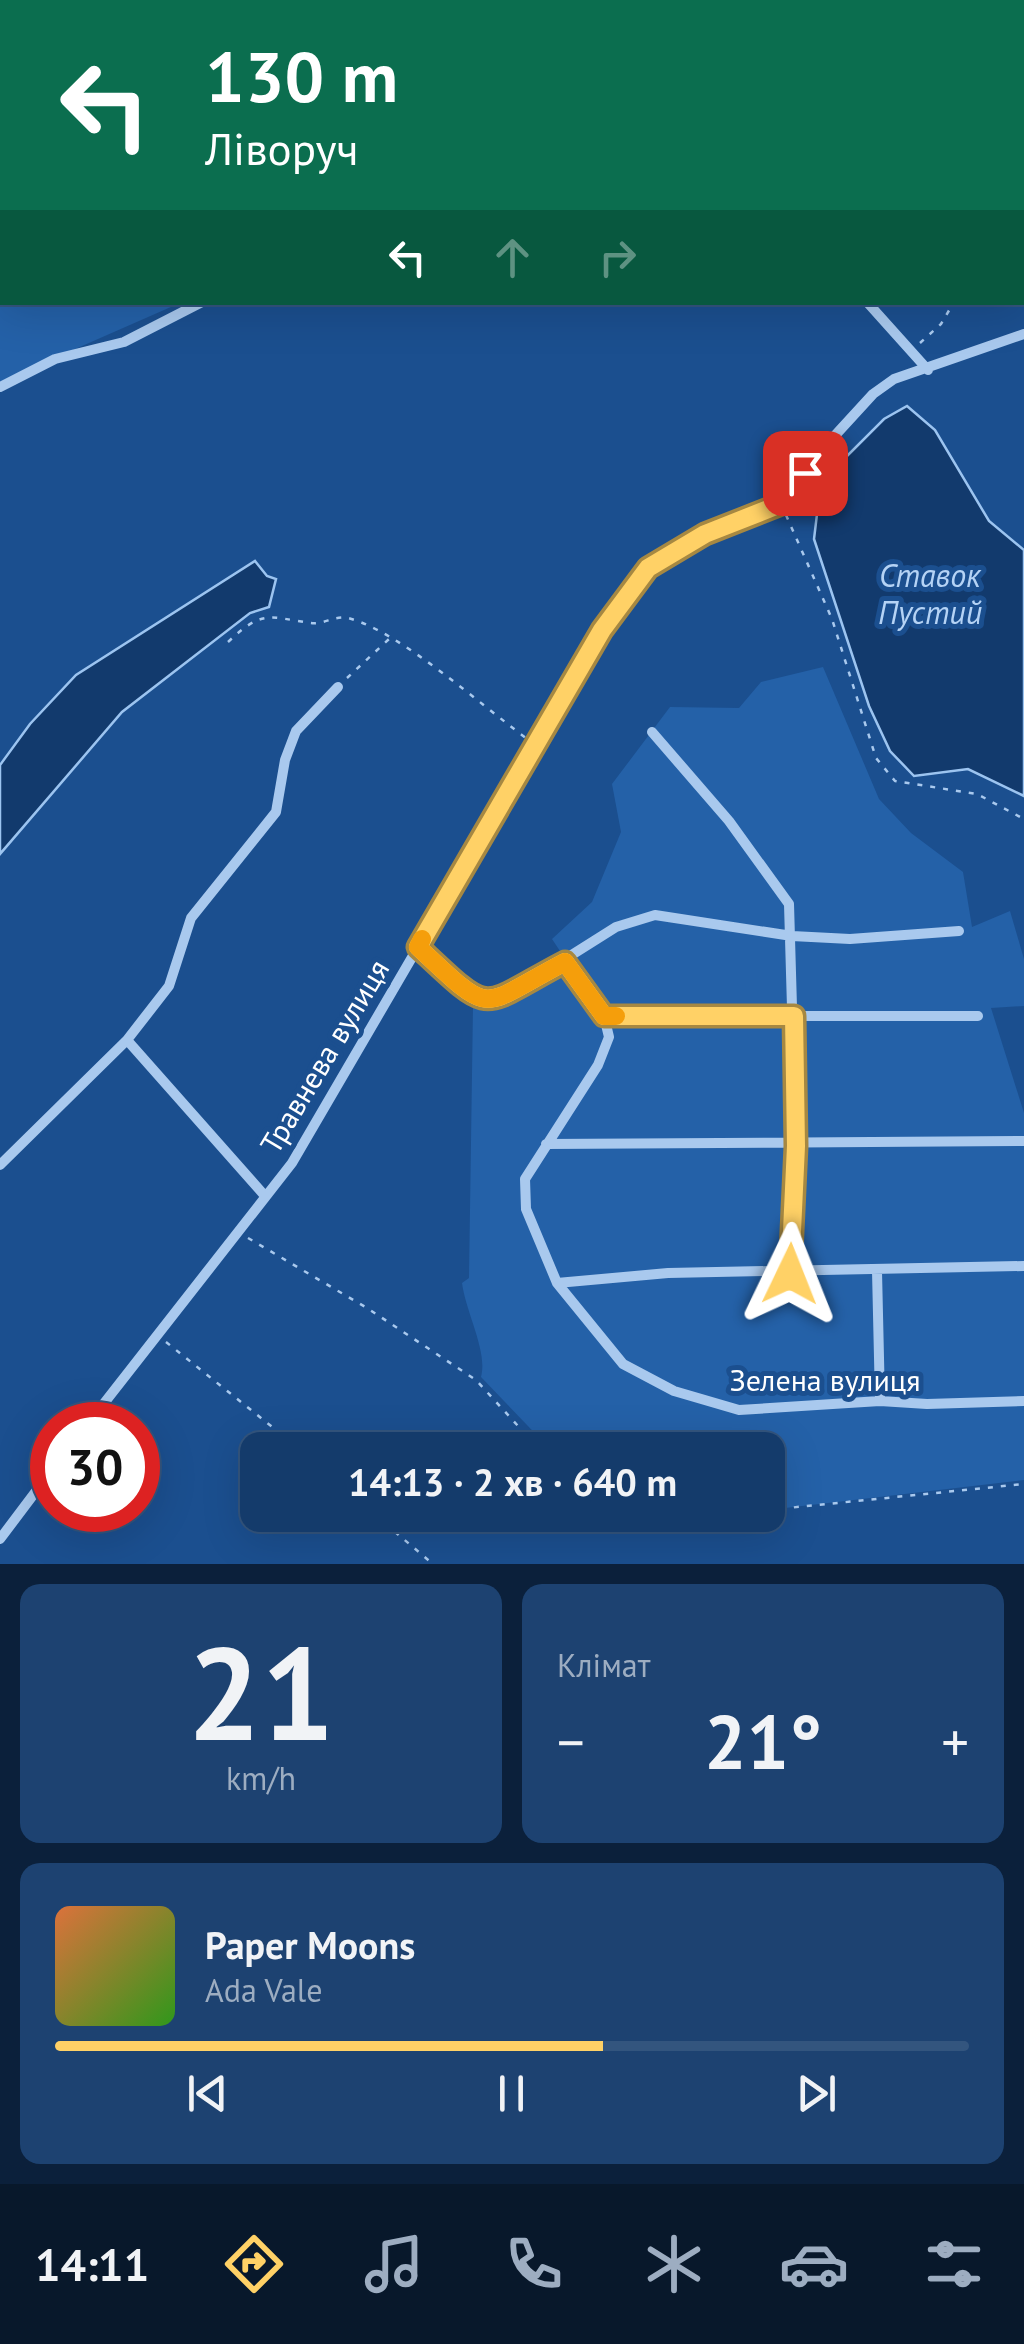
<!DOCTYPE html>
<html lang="uk">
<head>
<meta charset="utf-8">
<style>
	body { margin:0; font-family:"PT Sans",sans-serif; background:#1d4271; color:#f1f3f6; height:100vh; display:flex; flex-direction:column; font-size:38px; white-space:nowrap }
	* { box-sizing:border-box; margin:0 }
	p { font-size:32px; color:#9dadc1 }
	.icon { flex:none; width:55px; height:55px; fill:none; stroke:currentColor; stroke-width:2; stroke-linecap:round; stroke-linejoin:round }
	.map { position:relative; height:1564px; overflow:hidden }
	.sheet { display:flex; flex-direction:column; gap:20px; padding:20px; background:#0b203b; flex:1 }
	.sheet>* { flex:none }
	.top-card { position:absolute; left:0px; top:0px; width:1025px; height:305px; box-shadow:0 10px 40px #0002,0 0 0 2px #33557e; background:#0b6e4f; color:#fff; overflow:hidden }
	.speed { position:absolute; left:30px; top:1402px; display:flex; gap:20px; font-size:50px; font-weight:700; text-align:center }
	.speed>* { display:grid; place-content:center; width:130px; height:130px; border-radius:50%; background:#143b6b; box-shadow:0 10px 40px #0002,0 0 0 2px #33557e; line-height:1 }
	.speed .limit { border:15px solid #d22; background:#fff; color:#111 }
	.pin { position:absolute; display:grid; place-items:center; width:85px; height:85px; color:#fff; margin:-42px; border-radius:20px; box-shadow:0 5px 15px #0006 }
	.me { position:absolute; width:110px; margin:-55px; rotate:2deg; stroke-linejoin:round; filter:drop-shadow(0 0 8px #0008) }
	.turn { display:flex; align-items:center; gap:35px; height:210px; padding:0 40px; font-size:45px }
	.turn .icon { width:130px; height:130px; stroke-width:2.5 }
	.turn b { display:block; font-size:70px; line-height:85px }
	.lanes { display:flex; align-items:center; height:95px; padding:0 40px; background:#0003; justify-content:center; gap:50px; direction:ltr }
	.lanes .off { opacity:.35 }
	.big { font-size:75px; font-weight:600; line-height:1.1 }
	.sheet .tile { flex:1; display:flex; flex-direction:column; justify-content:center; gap:15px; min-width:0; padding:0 35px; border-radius:20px; background:#1d4271 }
	.sheet .dial { align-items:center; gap:0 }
	.dial b { font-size:130px; line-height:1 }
	.song { display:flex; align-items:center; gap:30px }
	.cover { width:120px; height:120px; border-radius:15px; background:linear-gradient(135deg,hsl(20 70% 55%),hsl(110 70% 35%)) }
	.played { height:10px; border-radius:5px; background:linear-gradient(90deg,#ffd166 60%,#33557e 60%) }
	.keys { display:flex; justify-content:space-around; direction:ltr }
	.heat { display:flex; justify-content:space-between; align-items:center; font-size:55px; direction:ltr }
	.sheet .tiles { flex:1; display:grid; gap:20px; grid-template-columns:1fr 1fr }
	.tile:last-child { grid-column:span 2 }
	.trip { position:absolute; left:240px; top:1432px; width:545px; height:100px; border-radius:20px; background:#143b6b; box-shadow:0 10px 40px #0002,0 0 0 2px #33557e; font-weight:600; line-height:100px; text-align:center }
	.tab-bar { display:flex; height:160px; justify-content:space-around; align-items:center; background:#08182b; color:#9dadc1 }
	.tab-bar .icon { width:70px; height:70px }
	.tab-bar .current { color:#ffd166 }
	.tab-bar b { font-size:45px; color:#f1f3f6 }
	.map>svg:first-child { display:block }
	.green { fill:#2461a8 }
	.water { fill:#123a6d; stroke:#9cc4f0; stroke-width:2.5 }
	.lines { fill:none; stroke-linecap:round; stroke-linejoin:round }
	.path { stroke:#a9c9ee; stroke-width:2.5; stroke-dasharray:5 8; stroke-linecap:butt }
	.street { stroke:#a9c9ee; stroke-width:10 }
	.route-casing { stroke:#a68842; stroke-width:25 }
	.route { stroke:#ffd166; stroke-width:18 }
	.slow { stroke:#f59e0b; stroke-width:18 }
	.labels { text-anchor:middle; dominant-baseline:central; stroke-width:10; stroke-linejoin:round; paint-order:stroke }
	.street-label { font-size:30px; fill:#fff; stroke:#1b4f8f }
	.water-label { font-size:32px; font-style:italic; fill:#b5d3f5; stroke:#1b4f8f }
</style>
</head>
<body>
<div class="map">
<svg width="1024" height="1564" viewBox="0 0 1024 1564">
	<rect width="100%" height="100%" fill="#1b4f8f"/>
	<path class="green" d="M0,0L224,2H2V302L180,303L0,382Z
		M263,0H510L492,2Z
		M821,0H1024V19L1022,2Z
		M823,667L879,799L911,833L963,872L972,927L1010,911L1024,959V1006L991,1008L1024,1113V1480L768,1510V1450H551L481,1377C488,1352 466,1313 462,1283L469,1278L473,1006H499L544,982L537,967L562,954L552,939L592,902L621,832L612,784L670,707L739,708L761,682Z"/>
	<path class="water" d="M907,406L935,430L989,521L1024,550V796L968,769L914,776L890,751L869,706L814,539L818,506L837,466L884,419Z
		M255,561L267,576L276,579L269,607L250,613L122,712L0,854V765L30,724L76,675Z"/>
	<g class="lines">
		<path class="path" d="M1022,196L1024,194
			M920,343L941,324L954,302
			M786,515L832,619L876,758L895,781L977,794L1024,819
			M228,642C263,609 268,617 311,623C323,625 335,615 348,618C399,631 481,705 526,738
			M347,678L389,639
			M248,1238L367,1308L476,1380L540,1450
			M166,1342L301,1450
			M768,1510L1024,1484
			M375,1515L433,1564
			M648,1515L673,1520L721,1515"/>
		<path class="street" d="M227,0V2
			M277,0L293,2
			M419,0L421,2
			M699,0L700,2
			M464,2L481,0
			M867,302L928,370
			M0,387L55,359L124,342L202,302
			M652,732L729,821L789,904L796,1145L790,1273
			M418,947C443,970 465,1004 502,999L616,927L655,915L792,936L850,939L959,931
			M565,962L604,1016L609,1037L598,1065L525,1179L526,1209L557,1283L623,1364L674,1391L739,1410L880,1401L927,1404L1024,1401
			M604,1016H978
			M127,1040L265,1196
			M546,1144L1024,1141
			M0,1165L127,1040L169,986L191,918L276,812L285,760L296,731L338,687
			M877,1271L880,1401
			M557,1283L668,1273L1024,1266
			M87,1425L292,1163L603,630L648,568L705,535L781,504L829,442L873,394L894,379L1024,334
			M0,1539L52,1470"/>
	</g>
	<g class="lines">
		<g class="route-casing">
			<path id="route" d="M790,1274L796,1146L794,1016H604L565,962C477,1008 495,1019 418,947L602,630L648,568L705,534L781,504L805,473"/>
		</g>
		<use href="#route" class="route"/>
		<path class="slow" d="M422,939L418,947C495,1019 477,1008 565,962L604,1016H616"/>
	</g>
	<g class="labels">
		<g class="street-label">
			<text transform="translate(324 1056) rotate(-59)">Травнева вулиця</text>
			<text x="825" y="1379">Зелена вулиця</text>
		</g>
		<g class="water-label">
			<text x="930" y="575">Ставок<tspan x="930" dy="37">Пустий</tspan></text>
		</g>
	</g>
</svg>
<div class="speed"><div class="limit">30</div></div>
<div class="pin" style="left:805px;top:473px;background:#d93025"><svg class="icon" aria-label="arrive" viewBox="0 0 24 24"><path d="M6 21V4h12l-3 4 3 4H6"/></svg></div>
<svg class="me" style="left:790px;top:1274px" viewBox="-20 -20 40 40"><path d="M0-17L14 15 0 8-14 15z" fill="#ffd166" stroke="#fff" stroke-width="4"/></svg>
<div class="trip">14:13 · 2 хв · 640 m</div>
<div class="top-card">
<div class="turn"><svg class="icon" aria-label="left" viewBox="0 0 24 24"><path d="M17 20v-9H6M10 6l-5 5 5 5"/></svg><div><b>130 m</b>Ліворуч</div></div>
<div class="lanes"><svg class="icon" aria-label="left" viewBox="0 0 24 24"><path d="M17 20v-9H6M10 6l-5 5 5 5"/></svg><svg class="icon off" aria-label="ahead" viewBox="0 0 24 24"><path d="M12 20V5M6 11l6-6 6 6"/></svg><svg class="icon off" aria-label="right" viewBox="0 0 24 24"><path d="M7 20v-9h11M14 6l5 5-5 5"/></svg></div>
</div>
</div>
<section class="sheet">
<div class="tiles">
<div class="tile dial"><b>21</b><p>km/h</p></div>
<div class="tile"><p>Клімат</p>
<div class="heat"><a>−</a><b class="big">21°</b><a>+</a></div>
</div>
<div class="tile">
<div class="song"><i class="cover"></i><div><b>Paper Moons</b><p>Ada Vale</p></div></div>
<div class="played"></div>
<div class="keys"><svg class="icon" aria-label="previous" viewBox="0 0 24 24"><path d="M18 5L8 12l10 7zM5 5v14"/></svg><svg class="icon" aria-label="pause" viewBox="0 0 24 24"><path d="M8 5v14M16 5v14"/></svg><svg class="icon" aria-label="next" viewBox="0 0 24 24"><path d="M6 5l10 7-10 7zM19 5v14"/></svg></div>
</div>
</div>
</section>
<nav class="tab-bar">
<b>14:11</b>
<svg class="icon current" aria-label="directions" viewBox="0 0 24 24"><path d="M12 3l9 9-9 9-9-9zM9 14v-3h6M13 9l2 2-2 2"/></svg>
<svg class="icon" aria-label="music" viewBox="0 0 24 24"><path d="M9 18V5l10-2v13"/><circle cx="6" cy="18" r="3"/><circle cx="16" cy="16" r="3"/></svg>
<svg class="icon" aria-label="phone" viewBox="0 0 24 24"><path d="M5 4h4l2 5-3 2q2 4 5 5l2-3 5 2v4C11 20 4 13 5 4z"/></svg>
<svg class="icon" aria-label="climate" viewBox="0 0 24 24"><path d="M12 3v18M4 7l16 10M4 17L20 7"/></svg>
<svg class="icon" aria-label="car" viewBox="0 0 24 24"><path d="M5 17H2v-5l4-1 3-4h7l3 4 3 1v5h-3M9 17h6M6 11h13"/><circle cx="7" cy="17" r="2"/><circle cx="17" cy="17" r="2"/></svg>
<svg class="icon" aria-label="filters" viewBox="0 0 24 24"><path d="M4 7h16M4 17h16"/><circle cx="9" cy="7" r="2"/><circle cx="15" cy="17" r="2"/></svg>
</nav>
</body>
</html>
